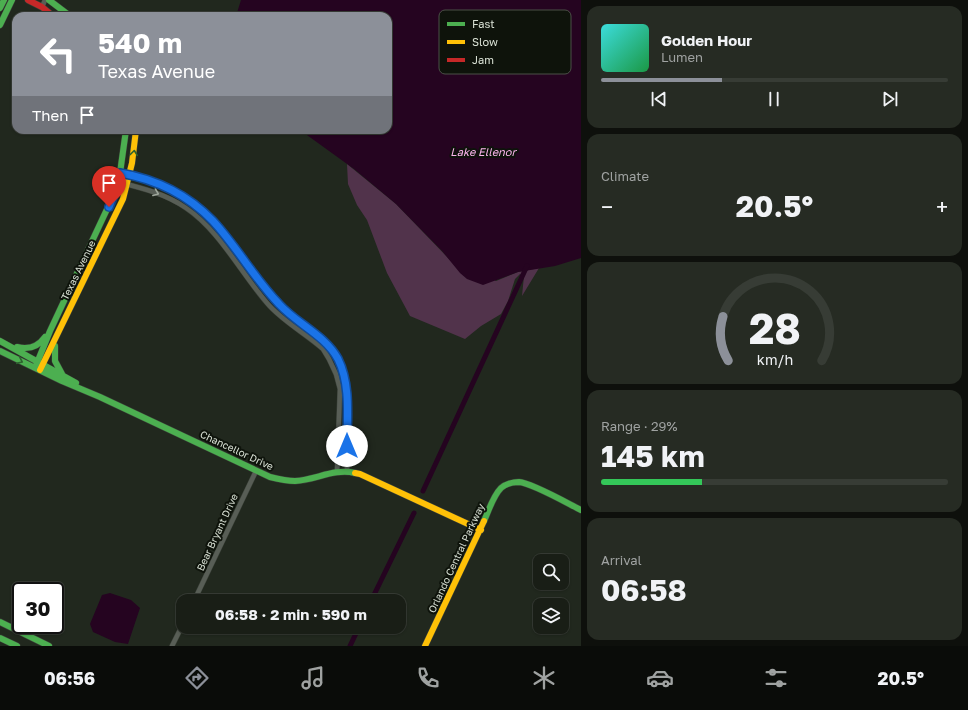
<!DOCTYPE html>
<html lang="en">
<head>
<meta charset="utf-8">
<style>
	body { margin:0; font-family:"Golos Text",sans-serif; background:#262b23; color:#f1f3f6; height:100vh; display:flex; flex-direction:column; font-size:15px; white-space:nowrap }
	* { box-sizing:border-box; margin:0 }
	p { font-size:13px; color:#9fa2a1 }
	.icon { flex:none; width:22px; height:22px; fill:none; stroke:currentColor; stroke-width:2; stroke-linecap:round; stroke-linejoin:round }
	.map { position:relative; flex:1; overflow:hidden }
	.sheet { display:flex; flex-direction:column; gap:6px; padding:6px; background:#0e100c; width:387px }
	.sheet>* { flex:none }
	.banner { position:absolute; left:12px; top:12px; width:380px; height:122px; border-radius:12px; box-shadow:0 1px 3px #0004,0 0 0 1px #373c35; background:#8c9099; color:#fff; overflow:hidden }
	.buttons { position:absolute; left:533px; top:554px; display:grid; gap:8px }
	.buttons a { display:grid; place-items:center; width:36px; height:36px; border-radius:8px; background:#191e16; box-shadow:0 1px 3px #0004,0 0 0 1px #373c35; font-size:20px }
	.speed { position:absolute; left:12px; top:582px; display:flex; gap:8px; font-size:20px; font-weight:700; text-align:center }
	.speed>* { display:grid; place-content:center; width:52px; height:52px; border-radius:50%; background:#191e16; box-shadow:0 1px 3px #0004,0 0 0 1px #373c35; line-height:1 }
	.speed .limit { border:2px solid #111; border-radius:6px; background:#fff; color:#111 }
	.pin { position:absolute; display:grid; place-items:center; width:34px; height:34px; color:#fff; margin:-41px -17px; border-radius:50% 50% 50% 0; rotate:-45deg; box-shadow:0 0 4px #0007 }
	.pin .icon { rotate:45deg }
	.me { position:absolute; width:44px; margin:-22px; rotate:0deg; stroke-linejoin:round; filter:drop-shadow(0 0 3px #0008) }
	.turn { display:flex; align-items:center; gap:14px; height:84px; padding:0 20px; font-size:18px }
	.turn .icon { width:52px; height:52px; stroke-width:2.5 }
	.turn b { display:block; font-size:28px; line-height:34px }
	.then { display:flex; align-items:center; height:38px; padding:0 20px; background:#0003; gap:8px; font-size:15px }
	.big { font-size:30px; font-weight:700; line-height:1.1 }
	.sheet .widget { flex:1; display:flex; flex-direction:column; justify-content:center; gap:6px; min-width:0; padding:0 14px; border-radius:12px; background:#262b23 }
	.sheet .dial { align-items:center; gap:0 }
	.dial svg { height:104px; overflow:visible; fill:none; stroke:#373c35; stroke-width:7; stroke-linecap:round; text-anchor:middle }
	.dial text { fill:#f1f3f6; stroke:none }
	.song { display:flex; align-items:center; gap:12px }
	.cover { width:48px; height:48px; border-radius:6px; background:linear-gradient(135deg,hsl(180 70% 55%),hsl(140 70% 35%)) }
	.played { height:4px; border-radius:2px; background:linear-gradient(90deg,#8c9099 35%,#373c35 35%) }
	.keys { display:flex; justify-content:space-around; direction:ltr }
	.heat { display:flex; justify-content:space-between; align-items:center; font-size:22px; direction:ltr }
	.charge { height:6px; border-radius:3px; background:linear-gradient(90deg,#34c759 29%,#373c35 0) }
	.trip { position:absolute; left:176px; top:594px; width:230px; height:40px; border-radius:12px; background:#191e16; box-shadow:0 1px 3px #0004,0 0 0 1px #373c35; font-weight:700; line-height:40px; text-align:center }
	.tabs { display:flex; height:64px; justify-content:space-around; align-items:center; background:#0a0c09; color:#9fa2a1 }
	.tabs .icon { width:28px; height:28px }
	.tabs .selected { color:#8c9099 }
	.tabs b { font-size:18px; color:#f1f3f6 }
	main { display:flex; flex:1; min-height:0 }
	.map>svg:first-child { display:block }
	.green { fill:#51334b }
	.water { fill:#250420 }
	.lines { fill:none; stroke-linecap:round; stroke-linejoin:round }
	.canal { stroke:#250420; stroke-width:5 }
	.street-casing { stroke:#3c423a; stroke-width:5.5 }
	.fast-casing { stroke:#3c423a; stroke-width:7 }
	.slow-casing { stroke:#3c423a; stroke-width:7 }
	.jam-casing { stroke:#3c423a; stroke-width:7 }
	.street { stroke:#585e56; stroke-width:4.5 }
	.fast { stroke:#4caf50; stroke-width:6 }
	.slow { stroke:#ffc107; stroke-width:6 }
	.jam { stroke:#c62828; stroke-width:6 }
	.oneway { stroke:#2d612e }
	.oneway2 { stroke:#9ea69b }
	.route-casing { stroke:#114b97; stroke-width:10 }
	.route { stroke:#1a73e8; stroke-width:7 }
	.labels { text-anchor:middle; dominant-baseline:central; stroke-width:4; stroke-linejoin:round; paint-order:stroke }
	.street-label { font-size:10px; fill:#d8e0d4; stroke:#0e130b }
	.water-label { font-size:11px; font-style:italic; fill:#fbb4ec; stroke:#0e130b }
	.key { fill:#0e130b; stroke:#4b5047; stroke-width:1 }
	.key-label { font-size:11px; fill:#d8e0d4 }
</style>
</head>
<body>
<main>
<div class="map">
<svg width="581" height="646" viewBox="0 0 581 646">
	<rect width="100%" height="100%" fill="#21281e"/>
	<path class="green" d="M347,164L396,204L450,260L496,281L518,272L539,268L522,296L524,276L520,274L515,279L508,301L501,314L481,326L465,339L410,316L387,273L367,220L357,205L348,184Z"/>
	<path class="water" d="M241,0H581V258L555,266L518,272L483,285L467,279L460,273L442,251L396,204L354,169L300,130H388V16H236Z
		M110,593L131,600L140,608L128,644L115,642L93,632L90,624L102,595Z"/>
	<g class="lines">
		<path class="canal" d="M423,491L527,266
			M371,601L414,513
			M350,646L359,627"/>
		<g class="street-casing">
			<path id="street" d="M42,7L45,0
				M120,173C155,179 189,195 213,221C237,247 255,279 279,304C297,324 326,335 338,360C352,389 347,439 347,471
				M118,182C142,188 166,194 186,208C219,230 241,273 267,303C282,321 305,333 323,349L329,359L336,374L340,389L337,472
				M194,601L256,471
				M172,646L183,624"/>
		</g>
		<g class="fast-casing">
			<path id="fast" d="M49,0L70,16
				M0,8L4,0
				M0,25L12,0
				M0,341L76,383
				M55,346V361L62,374
				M17,347C29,350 38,347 45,337
				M0,351L62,381L100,397L270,477C278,479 287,481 295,481C316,480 334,468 355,473
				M35,368L50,331L116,190L120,173L126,130
				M484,521C489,510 493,496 501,488C505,484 513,482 519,482C532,483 567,503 581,510
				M0,622L49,646
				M0,638L17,646"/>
		</g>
		<g class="slow-casing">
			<path id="slow" d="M40,370L123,199L132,163L136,130
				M355,473L360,474L481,530
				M425,646L484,521"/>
		</g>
		<g class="jam-casing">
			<path id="jam" d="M28,0L42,7L53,16"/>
		</g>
		<use href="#street" class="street"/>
		<use href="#fast" class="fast"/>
		<use href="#slow" class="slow"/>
		<use href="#jam" class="jam"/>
	</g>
	<defs><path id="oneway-chevron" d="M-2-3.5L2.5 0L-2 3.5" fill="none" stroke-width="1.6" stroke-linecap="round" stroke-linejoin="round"/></defs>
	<g class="oneway">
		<use href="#oneway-chevron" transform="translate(134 153) rotate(-83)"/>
		<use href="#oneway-chevron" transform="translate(20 361) rotate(25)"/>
	</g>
	<use class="oneway2" href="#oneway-chevron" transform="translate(156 193) rotate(21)"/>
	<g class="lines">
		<g class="route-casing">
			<path id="route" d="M109,207L116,190L120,173C155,179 188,195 213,221C237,247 254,278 279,304C297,324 325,335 338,359C351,385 347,418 347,446"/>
		</g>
		<use href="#route" class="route"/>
	</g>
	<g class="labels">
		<g class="street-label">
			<text transform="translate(78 270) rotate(-64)">Texas Avenue</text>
			<text transform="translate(237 450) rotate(25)">Chancellor Drive</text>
			<text transform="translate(217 532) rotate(-65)">Bear Bryant Drive</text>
			<text transform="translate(456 558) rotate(-65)">Orlando Central Parkway</text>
		</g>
		<g class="water-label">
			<text x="483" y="151">Lake Ellenor</text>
		</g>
	</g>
	<rect x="439" y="10" width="132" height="64" rx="6" class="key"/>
	<rect x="447" y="22" width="18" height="4" fill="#4caf50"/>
	<rect x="447" y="40" width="18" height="4" fill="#ffc107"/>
	<rect x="447" y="58" width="18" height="4" fill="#c62828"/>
	<g class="key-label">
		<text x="472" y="28">Fast</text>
		<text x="472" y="46">Slow</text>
		<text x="472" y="64">Jam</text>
	</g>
</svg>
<div class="buttons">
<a><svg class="icon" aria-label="search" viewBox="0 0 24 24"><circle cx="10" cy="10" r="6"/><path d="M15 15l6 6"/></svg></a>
<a><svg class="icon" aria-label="layers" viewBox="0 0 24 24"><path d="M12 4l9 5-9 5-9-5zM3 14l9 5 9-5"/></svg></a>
</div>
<div class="speed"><div class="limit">30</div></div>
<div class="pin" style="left:109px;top:207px;background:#d93025"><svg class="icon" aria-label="arrive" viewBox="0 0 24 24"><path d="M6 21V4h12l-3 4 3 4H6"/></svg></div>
<svg class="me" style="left:347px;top:446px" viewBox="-20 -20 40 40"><circle r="19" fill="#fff"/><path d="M0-13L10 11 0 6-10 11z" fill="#1a73e8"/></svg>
<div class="trip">06:58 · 2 min · 590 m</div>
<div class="banner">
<div class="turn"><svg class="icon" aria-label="left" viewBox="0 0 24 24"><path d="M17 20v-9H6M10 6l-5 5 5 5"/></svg><div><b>540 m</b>Texas Avenue</div></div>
<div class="then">Then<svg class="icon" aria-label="arrive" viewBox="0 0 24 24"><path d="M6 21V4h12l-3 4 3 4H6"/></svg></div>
</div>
</div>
<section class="sheet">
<div class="widget">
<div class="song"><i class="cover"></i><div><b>Golden Hour</b><p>Lumen</p></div></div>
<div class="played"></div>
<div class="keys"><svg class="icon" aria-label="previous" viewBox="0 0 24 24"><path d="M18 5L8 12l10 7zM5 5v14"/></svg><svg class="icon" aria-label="pause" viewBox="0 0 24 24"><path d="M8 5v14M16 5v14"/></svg><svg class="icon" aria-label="next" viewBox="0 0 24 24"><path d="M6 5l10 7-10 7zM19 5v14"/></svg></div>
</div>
<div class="widget"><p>Climate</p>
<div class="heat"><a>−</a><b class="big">20.5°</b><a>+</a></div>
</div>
<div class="widget dial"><svg viewBox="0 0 100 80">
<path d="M14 69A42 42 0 1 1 86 69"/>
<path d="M14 69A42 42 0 0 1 10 35" stroke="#8c9099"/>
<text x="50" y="56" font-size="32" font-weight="700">28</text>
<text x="50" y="72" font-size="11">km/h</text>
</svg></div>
<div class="widget"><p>Range · 29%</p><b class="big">145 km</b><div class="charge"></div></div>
<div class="widget"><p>Arrival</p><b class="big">06:58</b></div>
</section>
</main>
<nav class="tabs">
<b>06:56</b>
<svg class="icon selected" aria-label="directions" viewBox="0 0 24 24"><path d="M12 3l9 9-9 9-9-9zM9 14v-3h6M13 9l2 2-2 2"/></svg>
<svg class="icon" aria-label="music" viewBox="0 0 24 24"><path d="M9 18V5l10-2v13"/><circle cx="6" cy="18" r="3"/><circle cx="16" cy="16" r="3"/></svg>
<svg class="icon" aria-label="phone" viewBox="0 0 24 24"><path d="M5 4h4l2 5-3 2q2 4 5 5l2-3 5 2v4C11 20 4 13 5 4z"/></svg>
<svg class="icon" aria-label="climate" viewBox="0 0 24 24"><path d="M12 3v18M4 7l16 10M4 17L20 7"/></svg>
<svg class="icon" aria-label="car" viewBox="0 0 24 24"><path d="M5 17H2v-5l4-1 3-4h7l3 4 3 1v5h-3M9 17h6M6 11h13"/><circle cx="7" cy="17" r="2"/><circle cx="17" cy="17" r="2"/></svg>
<svg class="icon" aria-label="filters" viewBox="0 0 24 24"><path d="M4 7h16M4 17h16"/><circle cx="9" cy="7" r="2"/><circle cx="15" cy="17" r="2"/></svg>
<b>20.5°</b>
</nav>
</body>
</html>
